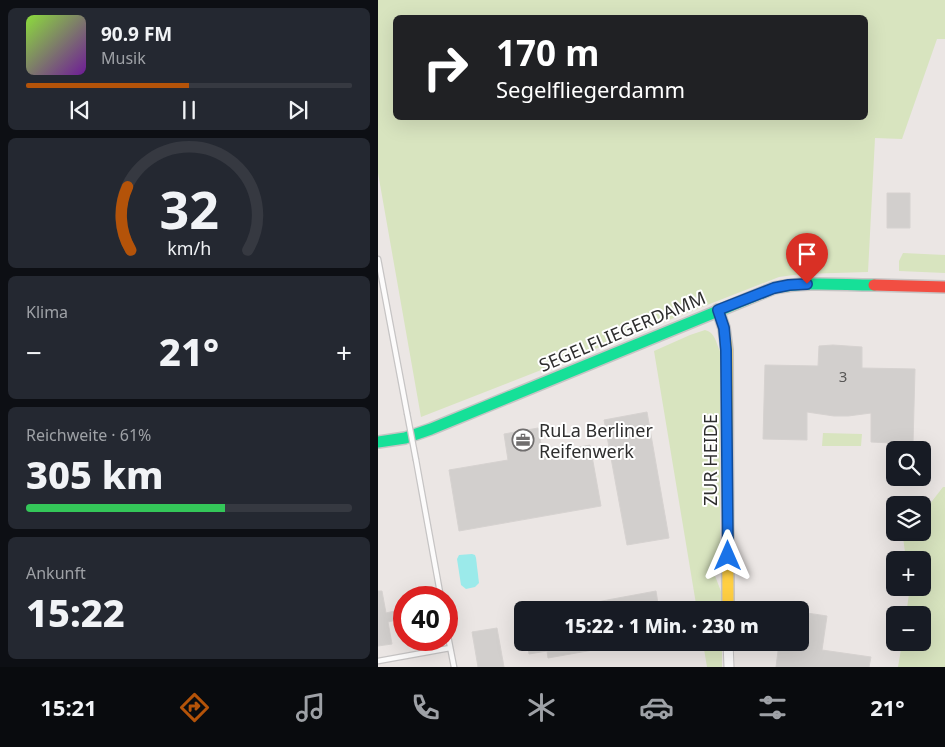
<!DOCTYPE html>
<html lang="de">
<head>
<meta charset="utf-8">
<style>
	body { margin:0; font-family:"Noto Sans",sans-serif; background:#242831; color:#f1f3f6; height:100vh; display:flex; flex-direction:column; font-size:19px; white-space:nowrap }
	* { box-sizing:border-box; margin:0 }
	p { font-size:16px; color:#9ea1a6 }
	.icon { flex:none; width:28px; height:28px; fill:none; stroke:currentColor; stroke-width:2; stroke-linecap:round; stroke-linejoin:round }
	.map { position:relative; flex:1; overflow:hidden }
	.details { display:flex; flex-direction:column; gap:8px; padding:8px; background:#0d0f14; width:378px }
	.details>* { flex:none }
	.hud { position:absolute; left:15px; top:15px; width:475px; height:105px; border-radius:8px; box-shadow:0 5px 20px #0002; background:#202124; color:#fff; overflow:hidden }
	.buttons { position:absolute; left:508px; top:441px; display:grid; gap:10px }
	.buttons a { display:grid; place-items:center; width:45px; height:45px; border-radius:8px; background:#171b24; box-shadow:0 5px 20px #0002; font-size:25px }
	.speed { position:absolute; left:15px; top:586px; display:flex; gap:10px; font-size:25px; font-weight:700; text-align:center }
	.speed>* { display:grid; place-content:center; width:65px; height:65px; border-radius:50%; background:#171b24; box-shadow:0 5px 20px #0002; line-height:1 }
	.speed .limit { border:8px solid #d22; background:#fff; color:#111 }
	.pin { position:absolute; display:grid; place-items:center; width:42px; height:42px; color:#fff; margin:-51px -21px; border-radius:50% 50% 50% 0; rotate:-45deg; box-shadow:0 0 5px #0007 }
	.pin .icon { rotate:45deg }
	.me { position:absolute; width:55px; margin:-28px; rotate:0deg; stroke-linejoin:round; filter:drop-shadow(0 0 4px #0008) }
	.turn { display:flex; align-items:center; gap:18px; height:105px; padding:0 20px; font-size:22px }
	.turn .icon { width:65px; height:65px; stroke-width:2.5 }
	.turn b { display:block; font-size:35px; line-height:42px }
	.big { font-size:38px; font-weight:800; line-height:1.1 }
	.details .tile { flex:1; display:flex; flex-direction:column; justify-content:center; gap:8px; min-width:0; padding:0 18px; border-radius:8px; background:#242831 }
	.details .dial { align-items:center; gap:0 }
	.dial svg { height:130px; overflow:visible; fill:none; stroke:#363941; stroke-width:7; stroke-linecap:round; text-anchor:middle }
	.dial text { fill:#f1f3f6; stroke:none }
	.song { display:flex; align-items:center; gap:15px }
	.cover { width:60px; height:60px; border-radius:8px; background:linear-gradient(135deg,hsl(90 70% 55%),hsl(280 70% 35%)) }
	.played { height:5px; border-radius:2px; background:linear-gradient(90deg,#b45309 50%,#363941 50%) }
	.keys { display:flex; justify-content:space-around; direction:ltr }
	.heat { display:flex; justify-content:space-between; align-items:center; font-size:28px; direction:ltr }
	.charge { height:8px; border-radius:4px; background:linear-gradient(90deg,#34c759 61%,#363941 0) }
	.trip { position:absolute; left:136px; top:601px; width:295px; height:50px; border-radius:8px; background:#171b24; box-shadow:0 5px 20px #0002; font-weight:800; line-height:50px; text-align:center }
	.dock { display:flex; height:80px; justify-content:space-around; align-items:center; background:#090b0e; color:#9ea1a6 }
	.dock .icon { width:35px; height:35px }
	.dock .active { color:#b45309 }
	.dock b { font-size:22px; color:#f1f3f6 }
	main { display:flex; flex:1; min-height:0 }
	.map>svg:first-child { display:block }
	.green { fill:#d8e4bf; fill-rule:evenodd }
	.water { fill:#9beaea }
	.building { fill:#d2cfcd; stroke:#d6d2d0 }
	.lines { fill:none; stroke-linecap:round; stroke-linejoin:round }
	.lane-casing { stroke:#c6c4c4; stroke-width:7 }
	.street-casing { stroke:#c6c4c4; stroke-width:11 }
	.fast-casing { stroke:#c6c4c4; stroke-width:14 }
	.slow-casing { stroke:#c6c4c4; stroke-width:14 }
	.jam-casing { stroke:#c6c4c4; stroke-width:14 }
	.lane { stroke:#fcfbfb; stroke-width:4.5 }
	.street { stroke:#fcfbfb; stroke-width:9 }
	.fast { stroke:#16e098; stroke-width:11 }
	.slow { stroke:#ffcf43; stroke-width:11 }
	.jam { stroke:#f24e42; stroke-width:11 }
	.lane-bridge-casing { stroke:#c6c4c4; stroke-width:7; stroke-linecap:butt }
	.lane-bridge { stroke:#fcfbfb; stroke-width:4.5 }
	.route-casing { stroke:#114b97; stroke-width:12 }
	.route { stroke:#1a73e8; stroke-width:9 }
	.labels { text-anchor:middle; dominant-baseline:central; stroke-width:4; stroke-linejoin:round; paint-order:stroke }
	.number-label { font-size:15px; fill:#585756 }
	.street-label { font-size:18px; fill:#2e2e2e; stroke:#fff }
	.poi-label { font-size:18px; fill:#2e2e2e; stroke:#fff; text-anchor:start }
</style>
</head>
<body>
<main>
<section class="details">
<div class="tile">
<div class="song"><i class="cover"></i><div><b>90.9 FM</b><p>Musik</p></div></div>
<div class="played"></div>
<div class="keys"><svg class="icon" aria-label="previous" viewBox="0 0 24 24"><path d="M18 5L8 12l10 7zM5 5v14"/></svg><svg class="icon" aria-label="pause" viewBox="0 0 24 24"><path d="M8 5v14M16 5v14"/></svg><svg class="icon" aria-label="next" viewBox="0 0 24 24"><path d="M6 5l10 7-10 7zM19 5v14"/></svg></div>
</div>
<div class="tile dial"><svg viewBox="0 0 100 80">
<path d="M14 69A42 42 0 1 1 86 69"/>
<path d="M14 69A42 42 0 0 1 12 30" stroke="#b45309"/>
<text x="50" y="56" font-size="32" font-weight="700">32</text>
<text x="50" y="72" font-size="11">km/h</text>
</svg></div>
<div class="tile"><p>Klima</p>
<div class="heat"><a>−</a><b class="big">21°</b><a>+</a></div>
</div>
<div class="tile"><p>Reichweite · 61%</p><b class="big">305 km</b><div class="charge"></div></div>
<div class="tile"><p>Ankunft</p><b class="big">15:22</b></div>
</section>
<div class="map">
<svg width="568" height="667" viewBox="0 0 568 667">
	<rect width="100%" height="100%" fill="#ebe6e4"/>
	<path class="green" d="M0,0H567V39H559L524,139L497,138L490,272L423,274L401,277L43,417L0,173ZM18,18H488V118H18Z
		M525,253L567,255V273L521,271V261Z
		M327,330C337,332 338,343 342,351V552L334,562V568L344,594V610H319L276,351L312,335Z
		M445,433L484,434L483,446H444Z
		M565,487H567V667H520L524,643L544,642V615H528L531,594V588H544V560H528L525,537L529,533L544,532V514Z
		M325,643H344V667H329Z"/>
	<path class="water" d="M94,554L97,555L98,558L101,583L97,587L88,589L83,585L79,559L81,555Z"/>
	<path class="building" d="M509,193H532V228H509Z
		M455,345L484,347V368L537,369L535,444L493,442V413L470,416H456L429,412V440L385,439L387,365L440,366L441,346Z
		M269,412L291,538L249,545L226,420Z
		M160,428L165,454L212,445L223,506L81,531L71,470L130,460L126,434Z
		M0,591H4L8,613L21,610L22,619L10,622L14,644L0,646Z
		M278,591L281,610H198L197,606Z
		M422,612L449,616L444,650L493,657L491,667H398L401,643L422,646Z
		M119,628L126,667H100L94,632Z
		M149,642H232V647L170,658L169,651L151,654Z"/>
	<g class="lines">
		<g class="lane-casing">
			<path id="lane" d="M0,259L29,413
				M38,460L63,598
				M69,631L76,667
				M0,661L72,648"/>
		</g>
		<g class="street-casing">
			<path id="street" d="M350,642L351,667"/>
		</g>
		<g class="fast-casing">
			<path id="fast" d="M0,442L27,438L53,429L396,288C429,281 462,285 496,285"/>
		</g>
		<g class="slow-casing">
			<path id="slow" d="M340,310L346,328L349,350L350,610"/>
		</g>
		<g class="jam-casing">
			<path id="jam" d="M496,285L568,287"/>
		</g>
		<use href="#lane" class="lane"/>
		<use href="#street" class="street"/>
		<use href="#fast" class="fast"/>
		<use href="#slow" class="slow"/>
		<use href="#jam" class="jam"/>
		<g class="lane-bridge-casing">
			<path id="lane-bridge" d="M29,413L38,460"/>
		</g>
		<use href="#lane-bridge" class="lane-bridge"/>
	</g>
	<g class="lines">
		<g class="route-casing">
			<path id="route" d="M350,556L348,350L346,328L340,310L396,288L411,285L429,284"/>
		</g>
		<use href="#route" class="route"/>
	</g>
	<defs>
		<g id="office-ring" transform="scale(1.125)"><circle r="9.5" fill="#fff" stroke="#706e6e" stroke-width="1.5"/><path d="M-6-3h4V-5.5h4V-3h4V5H-6ZM-1-4.5V-3h2v-1.5ZM-6 0V1H6V0Z" fill="#706e6e"/></g>
	</defs>
	<g fill-rule="evenodd">
		<use href="#office-ring" x="145" y="440"/>
	</g>
	<g class="labels">
		<g class="number-label">
			<text x="465" y="376">3</text>
		</g>
		<g class="street-label">
			<text transform="translate(244 331) rotate(-23)">SEGELFLIEGERDAMM</text>
			<text transform="translate(332 460) rotate(-90)">ZUR HEIDE</text>
		</g>
		<g class="poi-label">
			<text x="161" y="430">RuLa Berliner<tspan x="161" dy="21">Reifenwerk</tspan></text>
		</g>
	</g>
</svg>
<div class="buttons">
<a><svg class="icon" aria-label="search" viewBox="0 0 24 24"><circle cx="10" cy="10" r="6"/><path d="M15 15l6 6"/></svg></a>
<a><svg class="icon" aria-label="layers" viewBox="0 0 24 24"><path d="M12 4l9 5-9 5-9-5zM3 14l9 5 9-5"/></svg></a>
<a>+</a>
<a>−</a>
</div>
<div class="speed"><div class="limit">40</div></div>
<div class="pin" style="left:429px;top:284px;background:#d93025"><svg class="icon" aria-label="arrive" viewBox="0 0 24 24"><path d="M6 21V4h12l-3 4 3 4H6"/></svg></div>
<svg class="me" style="left:350px;top:556px" viewBox="-20 -20 40 40"><path d="M0-17L14 15 0 8-14 15z" fill="#1a73e8" stroke="#fff" stroke-width="4"/></svg>
<div class="trip">15:22 · 1 Min. · 230 m</div>
<div class="hud">
<div class="turn"><svg class="icon" aria-label="right" viewBox="0 0 24 24"><path d="M7 20v-9h11M14 6l5 5-5 5"/></svg><div><b>170 m</b>Segelfliegerdamm</div></div>
</div>
</div>
</main>
<nav class="dock">
<b>15:21</b>
<svg class="icon active" aria-label="directions" viewBox="0 0 24 24"><path d="M12 3l9 9-9 9-9-9zM9 14v-3h6M13 9l2 2-2 2"/></svg>
<svg class="icon" aria-label="music" viewBox="0 0 24 24"><path d="M9 18V5l10-2v13"/><circle cx="6" cy="18" r="3"/><circle cx="16" cy="16" r="3"/></svg>
<svg class="icon" aria-label="phone" viewBox="0 0 24 24"><path d="M5 4h4l2 5-3 2q2 4 5 5l2-3 5 2v4C11 20 4 13 5 4z"/></svg>
<svg class="icon" aria-label="climate" viewBox="0 0 24 24"><path d="M12 3v18M4 7l16 10M4 17L20 7"/></svg>
<svg class="icon" aria-label="car" viewBox="0 0 24 24"><path d="M5 17H2v-5l4-1 3-4h7l3 4 3 1v5h-3M9 17h6M6 11h13"/><circle cx="7" cy="17" r="2"/><circle cx="17" cy="17" r="2"/></svg>
<svg class="icon" aria-label="filters" viewBox="0 0 24 24"><path d="M4 7h16M4 17h16"/><circle cx="9" cy="7" r="2"/><circle cx="15" cy="17" r="2"/></svg>
<b>21°</b>
</nav>
</body>
</html>
